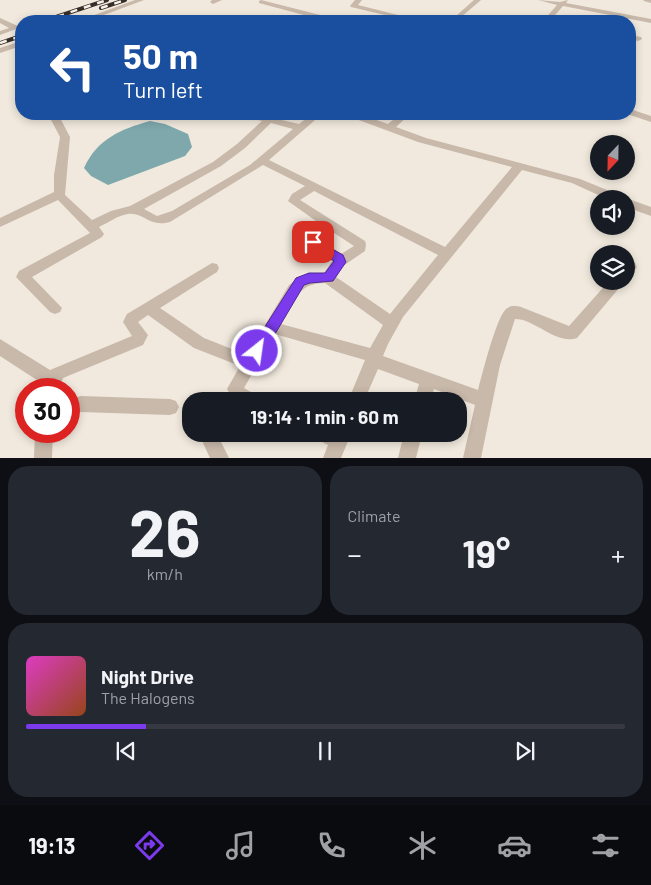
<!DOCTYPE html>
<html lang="en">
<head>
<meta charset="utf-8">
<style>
	body { margin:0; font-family:Barlow,sans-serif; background:#242831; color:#f1f3f6; height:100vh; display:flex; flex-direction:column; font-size:19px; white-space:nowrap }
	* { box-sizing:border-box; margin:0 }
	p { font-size:16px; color:#9ea1a6 }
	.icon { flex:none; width:28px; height:28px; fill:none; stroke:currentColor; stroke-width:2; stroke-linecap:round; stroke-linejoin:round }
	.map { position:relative; height:458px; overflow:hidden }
	.panel { display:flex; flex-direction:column; gap:8px; padding:8px; background:#0d0f14; flex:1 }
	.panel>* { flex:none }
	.top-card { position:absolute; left:15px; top:15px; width:621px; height:105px; border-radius:20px; box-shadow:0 2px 8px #0003; background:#1a4fa0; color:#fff; overflow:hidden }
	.needle { width:32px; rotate:202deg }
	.buttons { position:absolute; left:590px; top:135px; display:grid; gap:10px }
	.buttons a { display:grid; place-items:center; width:45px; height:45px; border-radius:50%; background:#171b24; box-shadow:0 2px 8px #0003; font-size:25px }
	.speed { position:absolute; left:15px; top:378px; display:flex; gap:10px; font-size:25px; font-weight:700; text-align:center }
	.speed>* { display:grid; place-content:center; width:65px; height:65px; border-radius:50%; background:#171b24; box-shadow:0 2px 8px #0003; line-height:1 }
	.speed .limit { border:8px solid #d22; background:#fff; color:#111 }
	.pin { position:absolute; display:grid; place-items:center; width:42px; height:42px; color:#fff; margin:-21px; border-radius:10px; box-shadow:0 2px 8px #0006 }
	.me { position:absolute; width:55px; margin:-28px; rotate:30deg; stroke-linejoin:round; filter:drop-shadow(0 0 4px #0008) }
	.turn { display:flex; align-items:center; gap:18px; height:105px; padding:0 25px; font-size:22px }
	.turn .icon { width:65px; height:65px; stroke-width:2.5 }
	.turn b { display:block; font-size:35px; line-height:42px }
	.big { font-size:38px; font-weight:700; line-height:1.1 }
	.panel .tile { flex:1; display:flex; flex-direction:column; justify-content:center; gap:8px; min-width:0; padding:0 18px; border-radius:20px; background:#242831 }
	.panel .dial { align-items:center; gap:0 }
	.dial b { font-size:65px; line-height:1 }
	.song { display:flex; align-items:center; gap:15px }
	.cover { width:60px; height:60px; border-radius:8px; background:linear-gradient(135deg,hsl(310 70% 55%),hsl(20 70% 35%)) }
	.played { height:5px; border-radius:2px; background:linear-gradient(90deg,#7c3aed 20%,#363941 20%) }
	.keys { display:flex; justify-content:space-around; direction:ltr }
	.heat { display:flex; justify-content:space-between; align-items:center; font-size:28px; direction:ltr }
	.panel .tiles { flex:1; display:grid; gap:8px; grid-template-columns:1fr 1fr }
	.tile:last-child { grid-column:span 2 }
	.trip { position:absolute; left:182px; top:392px; width:285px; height:50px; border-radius:20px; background:#171b24; box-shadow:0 2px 8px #0003; font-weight:700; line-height:50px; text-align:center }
	.dock { display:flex; height:80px; justify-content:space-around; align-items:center; background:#090b0e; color:#9ea1a6 }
	.dock .icon { width:35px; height:35px }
	.dock .selected { color:#7c3aed }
	.dock b { font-size:22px; color:#f1f3f6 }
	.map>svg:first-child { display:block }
	.water { fill:#7ea8ac }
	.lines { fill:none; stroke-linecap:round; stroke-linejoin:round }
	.minor { fill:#c8b9aa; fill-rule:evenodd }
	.rail-casing { stroke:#362e29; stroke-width:4 }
	.rail { stroke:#f9f2e9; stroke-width:2.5; stroke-dasharray:7; stroke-linecap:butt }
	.route { fill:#7c3aed; stroke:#51269a }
</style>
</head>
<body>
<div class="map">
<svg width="651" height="458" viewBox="0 0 651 458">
	<rect width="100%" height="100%" fill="#f1e9dd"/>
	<path class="water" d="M150,121L165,124L188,134L192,147L185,156L108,185L91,176L84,168C97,139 121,129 150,121Z"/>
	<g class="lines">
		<path class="minor" d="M135,0H144L88,21H78Z
			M212,0H222L213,4L210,2Z
			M261,0L336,19L337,21H326L259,3V1Z
			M355,0H362L358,5L422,21H410L351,7L350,6Z
			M474,0H481L460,18H456V16Z
			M538,0L560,2L568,0L566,3L651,19V23L563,6L550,21H543L557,5Z
			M643,0H651V3L644,1Z
			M0,18L18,26L19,28L0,35V31L9,28L0,23Z
			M630,35L641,37L642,39L638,41L630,39Z
			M21,41V46L0,53V48Z
			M630,109L651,116V122L627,114H630Z
			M48,114H58L70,137L65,195L92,220L111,211L130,206L213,162L237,144L262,121L243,116L241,114H256L299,124L312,114H322L269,160L445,247L512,167L418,142L348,116L346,114H359L388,124L400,114H410L396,127L426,138L580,179L622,196L624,199H607L572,183L522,170L403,317L388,344L383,356L478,390C482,375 496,318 506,309C511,305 515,306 521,307L569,326L609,281H625L577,338C555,345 536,319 515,319L500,365L481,458H463L475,405L434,389L430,401H414L419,384L378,369L364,401H348L365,360L275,334L244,388L256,395L258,401H234L227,389L240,366L194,348L148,315L138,322L148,335L143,345L63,378L59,389H43V384L0,356V339L50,370L132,336L123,322L127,314L212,263L217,264L219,268L217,272L160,308L204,338L247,355L289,285L301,276L324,273L332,261L308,245L304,238L306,230L316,221L288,201L292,194L305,186L263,165L170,222C148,228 145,212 128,214C118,215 108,223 99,227L104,234L102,237L32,277L62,308L60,312L55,314L50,312L16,277L19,271L90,233L58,200L0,227V218L54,192V175L60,137ZM271,123L293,129L250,165L172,211L157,216L144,209L221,166L245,148ZM314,191L438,255L390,314L336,277L343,266L365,251L366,244L365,241L300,200ZM325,227L354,246L341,254L318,239L316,235ZM325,283L383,325L370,348L281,324C294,302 297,283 325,283Z
			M626,198L651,207V216L626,207V199H624Z
			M630,262L635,263L637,267L631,275L626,276V263Z
			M81,396L170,399L176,401L179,407L176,413L170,415L81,412L69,415V399Z
			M35,431H53L52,458H34Z
			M206,434H224L221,442L229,458H210L203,443Z
			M315,434H351L341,458H323L328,445L318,440Z
			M404,434H422L416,458H398Z"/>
		<g class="rail-casing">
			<path id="rail" d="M101,8L125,0
				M44,21L107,0
				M0,43L21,36"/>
		</g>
		<use href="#rail" class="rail"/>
	</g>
	<path class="route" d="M313,238L343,255L346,262L333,281L310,283L304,285L262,356L257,357L252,356L250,351L252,347L296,278L309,273H325L334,261L309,245L307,242Z"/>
</svg>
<div class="buttons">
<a><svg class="needle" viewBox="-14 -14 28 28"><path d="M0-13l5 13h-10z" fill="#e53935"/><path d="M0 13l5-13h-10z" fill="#9ea1a6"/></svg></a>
<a><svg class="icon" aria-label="sound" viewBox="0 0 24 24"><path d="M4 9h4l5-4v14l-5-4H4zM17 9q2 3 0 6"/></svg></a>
<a><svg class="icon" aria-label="layers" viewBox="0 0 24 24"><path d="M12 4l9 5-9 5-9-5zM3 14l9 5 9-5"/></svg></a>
</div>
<div class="speed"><div class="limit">30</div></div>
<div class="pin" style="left:313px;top:242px;background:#d93025"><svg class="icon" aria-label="arrive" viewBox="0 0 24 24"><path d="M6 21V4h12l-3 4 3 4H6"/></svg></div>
<svg class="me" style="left:257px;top:351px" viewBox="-20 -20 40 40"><circle r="17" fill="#7c3aed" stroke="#fff" stroke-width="3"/><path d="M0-11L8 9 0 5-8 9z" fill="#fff"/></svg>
<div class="trip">19:14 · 1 min · 60 m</div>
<div class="top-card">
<div class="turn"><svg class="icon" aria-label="left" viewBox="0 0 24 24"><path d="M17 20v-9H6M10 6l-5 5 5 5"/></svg><div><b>50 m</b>Turn left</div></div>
</div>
</div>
<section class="panel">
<div class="tiles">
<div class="tile dial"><b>26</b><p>km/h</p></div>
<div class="tile"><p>Climate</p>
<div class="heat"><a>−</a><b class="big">19°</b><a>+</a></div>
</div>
<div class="tile">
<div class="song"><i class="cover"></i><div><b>Night Drive</b><p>The Halogens</p></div></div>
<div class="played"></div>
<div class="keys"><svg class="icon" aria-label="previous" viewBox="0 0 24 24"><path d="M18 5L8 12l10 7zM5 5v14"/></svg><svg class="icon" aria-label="pause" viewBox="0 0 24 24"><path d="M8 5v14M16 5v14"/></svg><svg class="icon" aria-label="next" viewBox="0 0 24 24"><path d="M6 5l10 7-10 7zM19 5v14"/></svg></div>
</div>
</div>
</section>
<nav class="dock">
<b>19:13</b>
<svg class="icon selected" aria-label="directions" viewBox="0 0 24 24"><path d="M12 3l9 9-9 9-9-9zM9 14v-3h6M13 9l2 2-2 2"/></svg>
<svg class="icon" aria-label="music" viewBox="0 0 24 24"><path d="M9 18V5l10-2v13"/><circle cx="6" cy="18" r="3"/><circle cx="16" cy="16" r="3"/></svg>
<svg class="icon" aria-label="phone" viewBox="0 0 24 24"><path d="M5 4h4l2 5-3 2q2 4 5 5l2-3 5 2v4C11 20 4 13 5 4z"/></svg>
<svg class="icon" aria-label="climate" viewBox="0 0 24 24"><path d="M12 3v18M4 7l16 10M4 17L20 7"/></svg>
<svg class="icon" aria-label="car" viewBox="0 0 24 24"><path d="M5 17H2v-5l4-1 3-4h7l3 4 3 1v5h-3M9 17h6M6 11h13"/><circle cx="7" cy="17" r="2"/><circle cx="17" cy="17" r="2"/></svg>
<svg class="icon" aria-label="filters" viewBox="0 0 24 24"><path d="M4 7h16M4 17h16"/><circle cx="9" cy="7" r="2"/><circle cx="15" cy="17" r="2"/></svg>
</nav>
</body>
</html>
